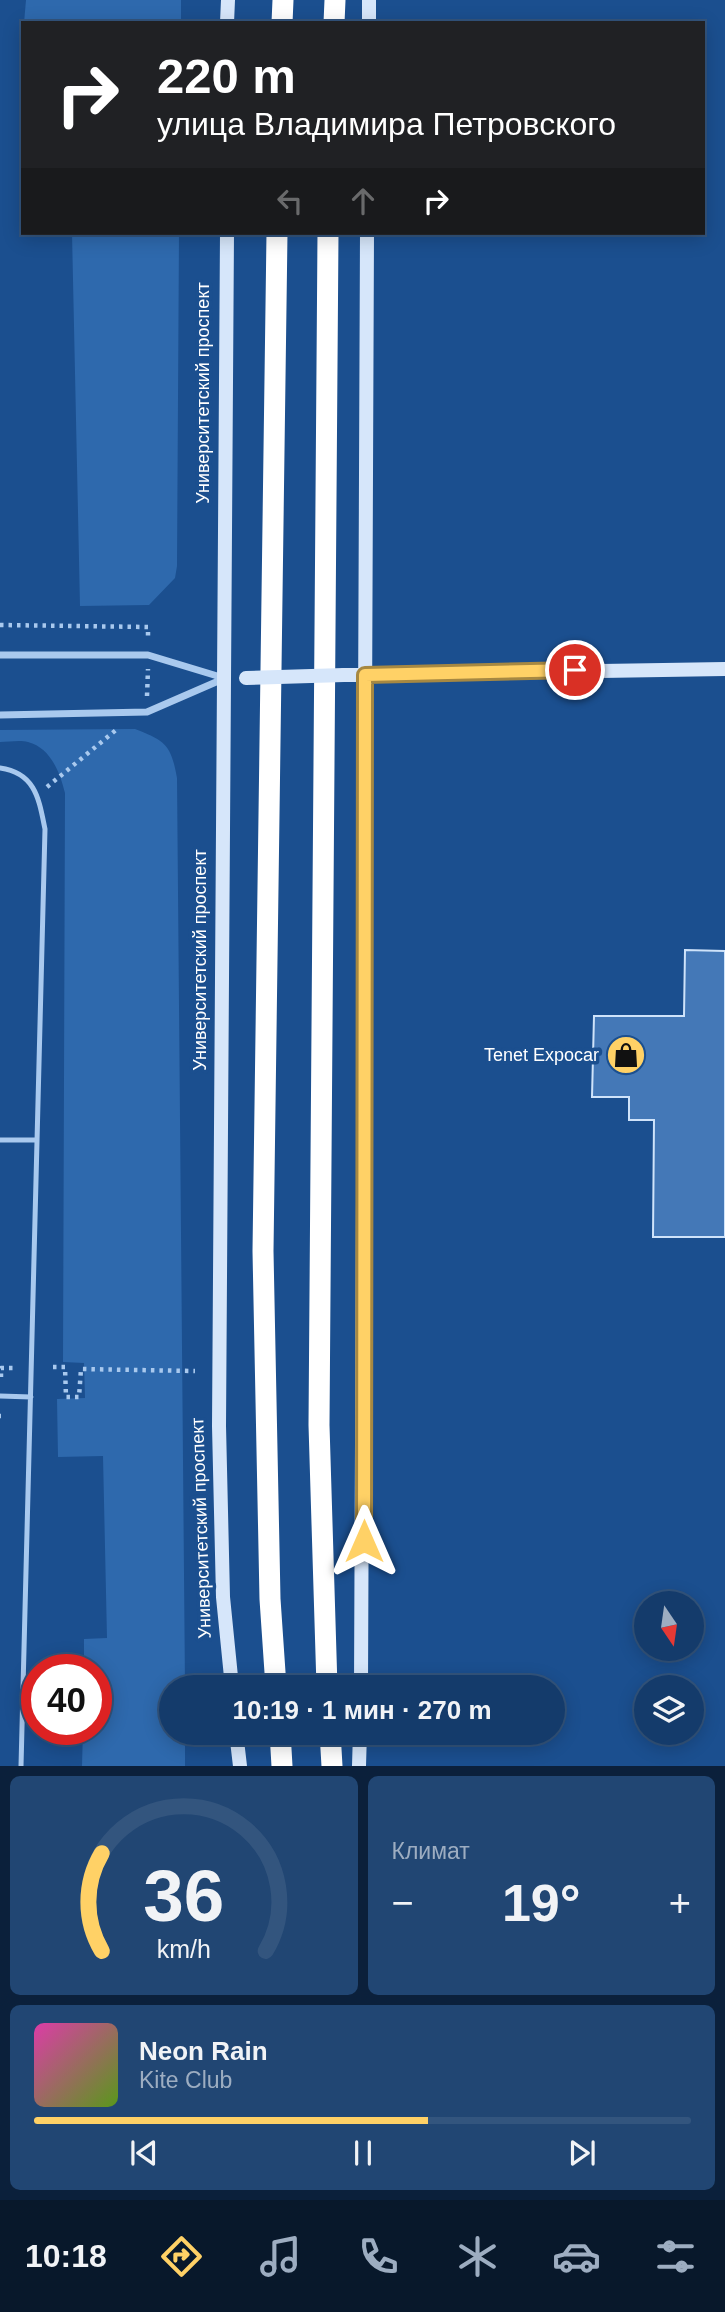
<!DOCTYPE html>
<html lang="ru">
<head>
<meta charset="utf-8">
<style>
	body { margin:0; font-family:Helvetica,sans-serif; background:#214673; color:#f1f3f6; height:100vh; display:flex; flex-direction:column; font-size:26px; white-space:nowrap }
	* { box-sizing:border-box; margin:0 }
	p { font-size:23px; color:#9dadc1 }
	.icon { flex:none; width:38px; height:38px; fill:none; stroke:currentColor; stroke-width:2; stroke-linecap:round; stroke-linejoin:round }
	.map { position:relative; height:1766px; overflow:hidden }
	.panel { display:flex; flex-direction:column; gap:10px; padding:10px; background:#0b203b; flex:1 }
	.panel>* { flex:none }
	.guide { position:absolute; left:21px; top:21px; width:684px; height:214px; border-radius:0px; box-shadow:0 4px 18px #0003,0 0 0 2px #33557e; background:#202124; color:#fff; overflow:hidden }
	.needle { width:46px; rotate:167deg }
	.tools { position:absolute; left:634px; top:1591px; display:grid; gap:14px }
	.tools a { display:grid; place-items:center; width:70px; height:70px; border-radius:50%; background:#143b6b; box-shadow:0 4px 18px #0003,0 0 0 2px #33557e; font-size:35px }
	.speed { position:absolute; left:21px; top:1654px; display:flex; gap:14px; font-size:35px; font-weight:700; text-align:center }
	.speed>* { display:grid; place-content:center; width:91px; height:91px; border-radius:50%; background:#143b6b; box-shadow:0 4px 18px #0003,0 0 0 2px #33557e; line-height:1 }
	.speed .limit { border:10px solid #d22; background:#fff; color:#111 }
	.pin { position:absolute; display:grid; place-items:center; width:60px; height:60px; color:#fff; margin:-30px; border:4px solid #fff; border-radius:50%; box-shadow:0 2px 7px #0007 }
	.me { position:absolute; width:77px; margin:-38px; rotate:0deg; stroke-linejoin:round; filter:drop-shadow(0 0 5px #0008) }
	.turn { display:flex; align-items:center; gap:24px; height:147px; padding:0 21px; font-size:32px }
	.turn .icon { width:91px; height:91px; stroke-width:2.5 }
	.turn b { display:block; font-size:49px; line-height:60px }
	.lanes { display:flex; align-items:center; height:66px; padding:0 21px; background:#0003; justify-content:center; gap:35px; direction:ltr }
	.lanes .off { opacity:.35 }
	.big { font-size:52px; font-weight:800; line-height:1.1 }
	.panel .card { flex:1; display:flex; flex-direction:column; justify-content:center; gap:10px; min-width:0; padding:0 24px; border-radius:10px; background:#214673 }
	.panel .dial { align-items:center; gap:0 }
	.dial svg { height:182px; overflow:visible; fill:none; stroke:#33557e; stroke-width:7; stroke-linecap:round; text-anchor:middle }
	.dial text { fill:#f1f3f6; stroke:none }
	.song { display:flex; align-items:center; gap:21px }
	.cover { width:84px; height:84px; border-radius:10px; background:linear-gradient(135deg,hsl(320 70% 55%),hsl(90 70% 35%)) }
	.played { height:7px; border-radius:4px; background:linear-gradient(90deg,#ffd166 60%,#33557e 60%) }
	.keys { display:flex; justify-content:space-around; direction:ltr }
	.heat { display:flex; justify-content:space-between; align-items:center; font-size:38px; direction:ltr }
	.panel .tiles { flex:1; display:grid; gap:10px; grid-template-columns:1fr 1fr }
	.card:last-child { grid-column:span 2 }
	.trip { position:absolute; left:159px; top:1675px; width:406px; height:70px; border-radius:35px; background:#143b6b; box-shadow:0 4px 18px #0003,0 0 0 2px #33557e; font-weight:800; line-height:70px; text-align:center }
	.tab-bar { display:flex; height:112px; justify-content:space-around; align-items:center; background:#08182b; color:#9dadc1 }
	.tab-bar .icon { width:49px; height:49px }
	.tab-bar .on { color:#ffd166 }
	.tab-bar b { font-size:32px; color:#f1f3f6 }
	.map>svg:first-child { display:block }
	.green { fill:#2e69ad }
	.building { fill:#4478b7; stroke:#cfe3fa; stroke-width:2 }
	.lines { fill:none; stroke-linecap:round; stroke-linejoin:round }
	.path { stroke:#a9c9ee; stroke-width:4.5; stroke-dasharray:3.5 5; stroke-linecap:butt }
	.lane { stroke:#a9c9ee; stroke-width:5 }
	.street { stroke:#a9c9ee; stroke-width:7 }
	.secondary { stroke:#d6e6fa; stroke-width:14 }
	.highway { stroke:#fff; stroke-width:21 }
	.secondary-bridge { stroke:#d6e6fa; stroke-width:14 }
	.route-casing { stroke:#a68842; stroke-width:18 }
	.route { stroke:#ffd166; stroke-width:12 }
	.labels { text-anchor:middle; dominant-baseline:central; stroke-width:7; stroke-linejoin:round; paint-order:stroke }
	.street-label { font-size:18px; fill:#fff; stroke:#1b4f8f }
	.poi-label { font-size:18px; fill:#fff; stroke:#1b4f8f; text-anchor:end }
</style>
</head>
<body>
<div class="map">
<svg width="725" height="1766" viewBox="0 0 725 1766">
	<rect width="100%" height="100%" fill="#1b4f8f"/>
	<path class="green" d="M26,0H181V23H24Z
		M72,233H179L177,566L175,578L149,605L80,606Z
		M135,729C166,741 171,745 177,778L185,1687H172V1732L185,1733V1766H82L83,1729H96V1670L84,1669V1639L107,1638L103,1456L58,1457L57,1399L85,1398L84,1363L63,1362L65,793C60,773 51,748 28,742C20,740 8,742 0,742V730Z"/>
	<path class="building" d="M685,950L725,951V1237H653L654,1120H629V1097H592L594,1016H684Z"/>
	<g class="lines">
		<path class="path" d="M0,625L148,627V640
			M147,696L148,669
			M47,787L116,730
			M53,1367H65L66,1397H79L81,1369L195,1371
			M1,1377V1368H16
			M0,1416H1"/>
		<path class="lane" d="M0,768C36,773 39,800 45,829L21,1766
			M0,1140H37
			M0,1396L31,1397"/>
		<path class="street" d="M0,655H148L224,678
			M0,715L147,712L223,679"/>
		<path class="secondary" d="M227,23L228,0
			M369,23V0
			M227,233L219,1426L223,1597L232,1687
			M344,675L725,669
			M361,1687L367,233
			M236,1732L240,1766
			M359,1766L360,1732"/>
		<path class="highway" d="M282,23L283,0
			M334,23L335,0
			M276,1687L270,1599L263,1251L277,233
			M327,1687L319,1425L328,233
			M280,1732L282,1766
			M330,1732L332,1766"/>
		<path class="secondary-bridge" d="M246,678L344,675"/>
	</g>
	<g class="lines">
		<g class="route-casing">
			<path id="route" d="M364,1541L365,675L575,670"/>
		</g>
		<use href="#route" class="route"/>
	</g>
	<defs>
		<g id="shop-disc" transform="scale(2.0125)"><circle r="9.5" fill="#ffd166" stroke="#1b4f8f"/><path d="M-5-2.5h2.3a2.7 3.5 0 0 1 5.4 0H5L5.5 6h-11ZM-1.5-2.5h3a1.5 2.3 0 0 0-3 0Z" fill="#111"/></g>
	</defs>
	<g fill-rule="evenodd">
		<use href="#shop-disc" x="626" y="1055"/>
	</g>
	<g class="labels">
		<g class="street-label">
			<text transform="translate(203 393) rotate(-90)">Университетский проспект</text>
			<text transform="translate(200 960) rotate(-90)">Университетский проспект</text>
			<text transform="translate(201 1528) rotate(-92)">Университетский проспект</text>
		</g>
		<g class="poi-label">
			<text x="599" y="1055">Tenet Expocar</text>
		</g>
	</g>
</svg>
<div class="tools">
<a><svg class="needle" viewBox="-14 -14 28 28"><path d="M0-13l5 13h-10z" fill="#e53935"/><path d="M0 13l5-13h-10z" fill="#9dadc1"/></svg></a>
<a><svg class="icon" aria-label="layers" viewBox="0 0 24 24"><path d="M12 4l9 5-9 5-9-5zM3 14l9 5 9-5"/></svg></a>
</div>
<div class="speed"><div class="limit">40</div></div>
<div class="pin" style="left:575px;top:670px;background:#d93025"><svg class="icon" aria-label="arrive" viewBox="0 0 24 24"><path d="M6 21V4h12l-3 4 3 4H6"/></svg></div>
<svg class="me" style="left:364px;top:1541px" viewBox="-20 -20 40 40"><path d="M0-17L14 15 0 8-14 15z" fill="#ffd166" stroke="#fff" stroke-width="4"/></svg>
<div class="trip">10:19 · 1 мин · 270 m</div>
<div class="guide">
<div class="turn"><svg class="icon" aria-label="right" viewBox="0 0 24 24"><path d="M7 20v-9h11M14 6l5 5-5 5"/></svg><div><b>220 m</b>улица Владимира Петровского</div></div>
<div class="lanes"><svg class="icon off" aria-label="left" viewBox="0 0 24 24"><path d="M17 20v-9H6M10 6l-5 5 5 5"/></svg><svg class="icon off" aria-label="ahead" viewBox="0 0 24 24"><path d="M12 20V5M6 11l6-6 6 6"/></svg><svg class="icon" aria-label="right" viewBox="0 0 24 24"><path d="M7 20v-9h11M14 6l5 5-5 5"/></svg></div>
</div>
</div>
<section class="panel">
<div class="tiles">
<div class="card dial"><svg viewBox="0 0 100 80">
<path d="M14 69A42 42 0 1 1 86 69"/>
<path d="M14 69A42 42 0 0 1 14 26" stroke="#ffd166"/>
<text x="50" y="56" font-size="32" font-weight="700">36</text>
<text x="50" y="72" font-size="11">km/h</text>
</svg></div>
<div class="card"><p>Климат</p>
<div class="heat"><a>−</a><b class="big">19°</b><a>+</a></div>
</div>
<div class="card">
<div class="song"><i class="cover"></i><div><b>Neon Rain</b><p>Kite Club</p></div></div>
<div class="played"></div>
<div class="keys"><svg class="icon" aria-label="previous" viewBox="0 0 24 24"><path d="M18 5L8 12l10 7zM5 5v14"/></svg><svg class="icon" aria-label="pause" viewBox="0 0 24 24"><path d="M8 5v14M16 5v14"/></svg><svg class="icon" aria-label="next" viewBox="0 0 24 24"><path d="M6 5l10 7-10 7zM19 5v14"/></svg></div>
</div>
</div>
</section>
<nav class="tab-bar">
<b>10:18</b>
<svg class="icon on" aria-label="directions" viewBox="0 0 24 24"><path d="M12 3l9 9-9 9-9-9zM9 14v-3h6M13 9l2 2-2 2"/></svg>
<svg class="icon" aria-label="music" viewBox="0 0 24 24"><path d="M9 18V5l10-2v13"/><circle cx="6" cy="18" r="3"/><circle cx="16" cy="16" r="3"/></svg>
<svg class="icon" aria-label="phone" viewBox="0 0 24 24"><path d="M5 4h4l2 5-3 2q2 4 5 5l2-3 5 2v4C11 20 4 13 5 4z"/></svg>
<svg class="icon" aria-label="climate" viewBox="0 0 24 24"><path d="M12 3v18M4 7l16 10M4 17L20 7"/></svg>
<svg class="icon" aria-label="car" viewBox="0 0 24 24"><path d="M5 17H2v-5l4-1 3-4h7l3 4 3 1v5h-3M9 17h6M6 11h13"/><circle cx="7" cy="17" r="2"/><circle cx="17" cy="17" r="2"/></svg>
<svg class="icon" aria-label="filters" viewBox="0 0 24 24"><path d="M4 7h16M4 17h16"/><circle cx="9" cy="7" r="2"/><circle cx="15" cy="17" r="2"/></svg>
</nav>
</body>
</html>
